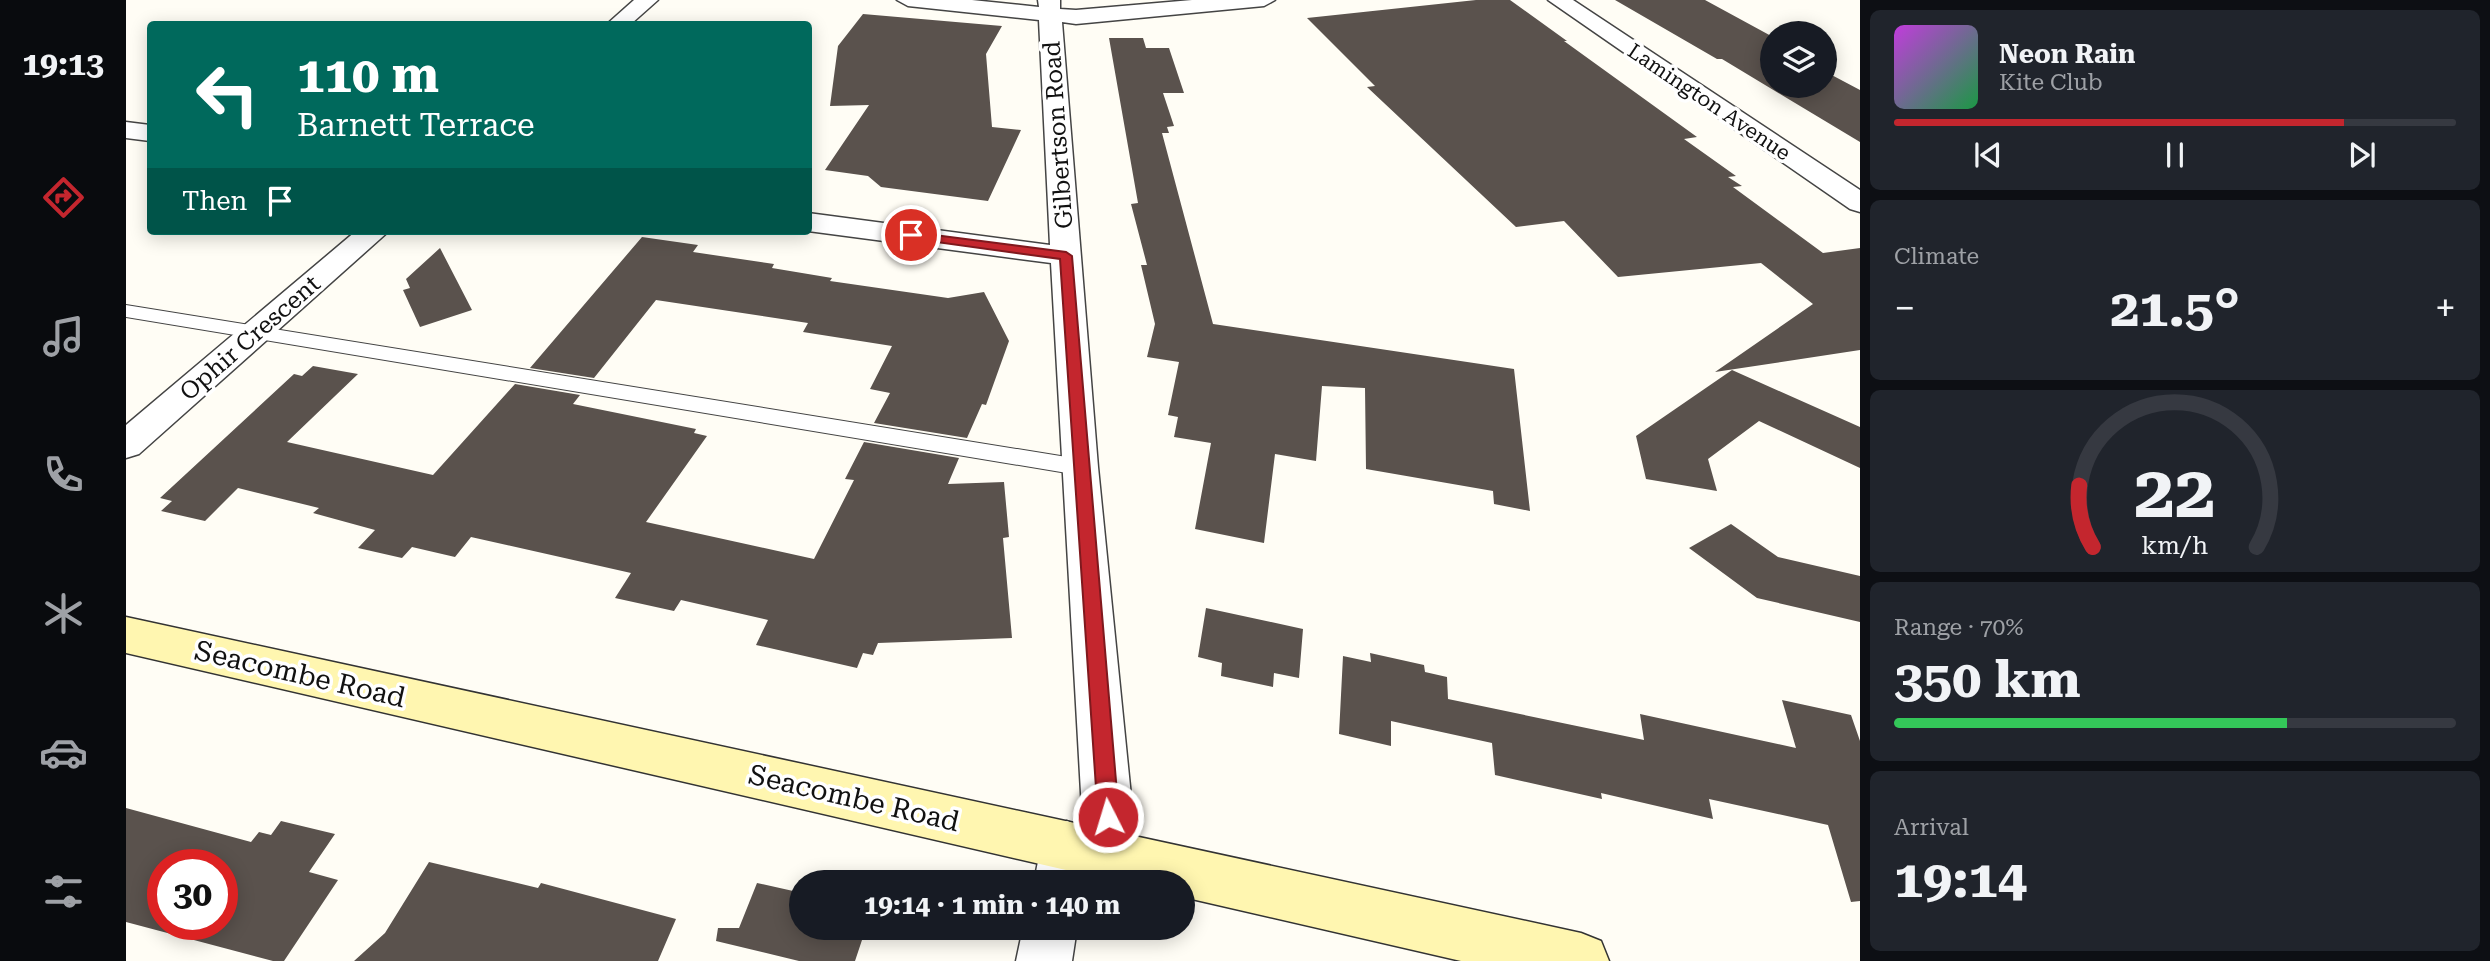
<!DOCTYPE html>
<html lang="en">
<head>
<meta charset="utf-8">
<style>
	body { margin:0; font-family:"Roboto Serif",serif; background:#20242c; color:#f1f3f6; height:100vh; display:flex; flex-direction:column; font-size:26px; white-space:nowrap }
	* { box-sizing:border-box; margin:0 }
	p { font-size:23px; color:#9ea1a6 }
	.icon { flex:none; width:38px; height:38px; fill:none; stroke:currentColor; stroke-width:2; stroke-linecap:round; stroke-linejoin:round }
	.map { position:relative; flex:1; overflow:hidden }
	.panel { display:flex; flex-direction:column; gap:10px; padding:10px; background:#0d0f14; width:630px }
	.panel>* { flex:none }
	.banner { position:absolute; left:21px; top:21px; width:665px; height:214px; border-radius:7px; box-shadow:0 4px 18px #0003; background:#00695c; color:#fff; overflow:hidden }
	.buttons { position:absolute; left:1634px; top:21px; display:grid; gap:14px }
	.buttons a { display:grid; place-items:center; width:77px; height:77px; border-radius:50%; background:#171b24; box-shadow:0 4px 18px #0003; font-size:35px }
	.speed { position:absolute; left:21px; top:849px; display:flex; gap:14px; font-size:35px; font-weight:700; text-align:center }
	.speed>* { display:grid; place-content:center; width:91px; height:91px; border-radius:50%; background:#171b24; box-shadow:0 4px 18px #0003; line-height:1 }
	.speed .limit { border:10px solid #d22; background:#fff; color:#111 }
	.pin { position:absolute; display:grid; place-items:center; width:60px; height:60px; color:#fff; margin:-30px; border:4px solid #fff; border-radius:50%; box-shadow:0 2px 7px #0007 }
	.me { position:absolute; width:77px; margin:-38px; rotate:355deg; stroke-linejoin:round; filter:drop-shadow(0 0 5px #0008) }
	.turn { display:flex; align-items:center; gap:24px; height:147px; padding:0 35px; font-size:32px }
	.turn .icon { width:91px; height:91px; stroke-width:2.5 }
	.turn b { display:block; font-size:49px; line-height:60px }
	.then { display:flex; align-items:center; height:66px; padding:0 35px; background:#0003; gap:14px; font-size:26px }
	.big { font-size:52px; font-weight:700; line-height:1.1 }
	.panel .card { flex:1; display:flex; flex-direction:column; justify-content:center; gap:10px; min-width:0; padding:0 24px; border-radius:10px; background:#20242c }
	.panel .dial { align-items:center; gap:0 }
	.dial svg { height:182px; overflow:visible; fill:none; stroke:#363941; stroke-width:7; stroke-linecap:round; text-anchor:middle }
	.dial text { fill:#f1f3f6; stroke:none }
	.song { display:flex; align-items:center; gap:21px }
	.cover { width:84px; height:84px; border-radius:10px; background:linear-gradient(135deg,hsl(290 70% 55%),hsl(140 70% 35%)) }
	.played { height:7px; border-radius:4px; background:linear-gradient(90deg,#c4262e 80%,#363941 80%) }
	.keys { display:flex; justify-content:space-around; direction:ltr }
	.heat { display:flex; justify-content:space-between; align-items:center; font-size:38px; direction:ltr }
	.charge { height:10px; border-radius:5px; background:linear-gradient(90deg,#34c759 70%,#363941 0) }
	.trip { position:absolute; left:663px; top:870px; width:406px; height:70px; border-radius:35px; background:#171b24; box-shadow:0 4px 18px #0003; font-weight:700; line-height:70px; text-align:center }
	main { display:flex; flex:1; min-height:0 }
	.dock { display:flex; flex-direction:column; width:126px; justify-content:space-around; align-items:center; background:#090b0e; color:#9ea1a6 }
	.dock .icon { width:49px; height:49px }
	.dock .on { color:#c4262e }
	.dock b { font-size:32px; color:#f1f3f6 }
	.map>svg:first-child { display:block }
	.building { fill:#5a524d; fill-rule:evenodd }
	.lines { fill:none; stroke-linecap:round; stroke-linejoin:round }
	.service-casing { stroke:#444; stroke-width:2 }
	.minor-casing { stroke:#444; stroke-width:3 }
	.secondary-casing { stroke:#333; stroke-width:3 }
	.service { fill:#fff; fill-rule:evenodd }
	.minor { fill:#fff; fill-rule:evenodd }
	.secondary { fill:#fff6b0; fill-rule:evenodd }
	.route { fill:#c4262e; stroke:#7f191e; stroke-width:2 }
	.labels { text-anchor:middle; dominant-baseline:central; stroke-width:7; stroke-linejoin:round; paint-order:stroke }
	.far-street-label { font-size:21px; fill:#111; stroke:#fff }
	.street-label { font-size:24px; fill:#111; stroke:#fff }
	.near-street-label { font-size:28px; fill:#111; stroke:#fff }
</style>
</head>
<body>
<main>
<nav class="dock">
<b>19:13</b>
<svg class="icon on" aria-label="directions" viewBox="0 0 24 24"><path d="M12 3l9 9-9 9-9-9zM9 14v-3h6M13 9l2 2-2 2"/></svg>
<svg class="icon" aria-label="music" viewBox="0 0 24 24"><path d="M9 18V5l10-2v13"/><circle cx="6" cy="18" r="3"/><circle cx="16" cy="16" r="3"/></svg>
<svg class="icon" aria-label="phone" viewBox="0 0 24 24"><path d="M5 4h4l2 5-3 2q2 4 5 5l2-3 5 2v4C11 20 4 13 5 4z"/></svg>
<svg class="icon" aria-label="climate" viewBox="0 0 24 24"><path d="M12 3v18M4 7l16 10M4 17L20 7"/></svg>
<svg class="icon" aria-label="car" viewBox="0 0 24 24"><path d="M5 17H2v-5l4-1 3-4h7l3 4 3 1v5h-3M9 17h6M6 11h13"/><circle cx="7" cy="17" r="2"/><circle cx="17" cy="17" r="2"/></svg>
<svg class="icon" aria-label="filters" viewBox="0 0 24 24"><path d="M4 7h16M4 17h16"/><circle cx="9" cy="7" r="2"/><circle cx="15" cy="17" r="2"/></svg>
</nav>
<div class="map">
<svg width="1734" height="961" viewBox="0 0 1734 961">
	<rect width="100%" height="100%" fill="#fffdf5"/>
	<path class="building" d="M1350,0H1384L1441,41H1438L1571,137L1558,139L1610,176L1602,177L1616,186L1607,187L1697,253L1734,248V350L1589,372L1687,304L1635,263L1492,277L1438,221L1390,227L1241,87L1249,86L1181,18Z
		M1489,0H1579L1647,37V86H1699V65L1709,71L1700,72L1734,90V142L1596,59H1591Z
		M737,14L876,26L860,54L866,127L895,130L862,201L755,187L742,176L699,170L743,105L704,106L712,46Z
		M983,38H1017L1020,48H1043L1058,93H1037L1048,126L1041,127L1043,133H1036L1087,324L1388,369L1404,511L1368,504L1367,491L1240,469L1239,388L1196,386L1190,461L1149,454L1138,543L1069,529L1085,443L1048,437L1052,417L1042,415L1053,362L1021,357L1029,324L1015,265H1021L1005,204L1012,203Z
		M516,237L572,245L567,252L648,264L646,268L706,278L704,281L822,298L858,292L883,341L860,405L856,404L841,438L748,423L764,393L744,389L766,346L677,332L682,323L530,300L468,378L404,368Z
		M314,248L346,310L294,327L277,290L284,288L280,279Z
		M187,366L232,374L161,442L307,475L389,384L454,395L447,404L570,429L568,433L581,436L520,522L688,559L728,480L719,479L738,442L833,458L822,484L878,482L883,537L877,538L886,638L752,643L747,655L737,653L731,668L630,645L642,620L555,600L548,611L489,598L505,573L345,537L329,557L286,547L276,558L232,548L249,530L187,513L193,508L112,488L79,521L35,511L46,501L34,498L168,374L176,376Z
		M1606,370L1734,427V468L1633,421L1582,459L1591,491L1520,479L1510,436Z
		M1605,524L1652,557L1734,576V622L1631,598L1563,548Z
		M1080,608L1177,629L1173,678L1148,673L1147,687L1095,676L1096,663L1072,657Z
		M1244,653L1298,665L1299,672L1321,677L1322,699L1518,740L1514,714L1670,748L1656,700L1725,715L1734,741V901L1725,902L1702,825L1583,799L1587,819L1475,793L1476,799L1369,775L1366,743L1265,721V746L1213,734L1217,656L1245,662Z
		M0,808L125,842L133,832L145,835L155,821L209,834L183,872L212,880L158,961H147L0,922ZM37,864H96V924H37Z
		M303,862L412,888L415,883L550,919L532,961H228L259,933Z
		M631,883L676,893V928H740L729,961H673L590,941L592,928H613Z"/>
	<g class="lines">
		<g class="service-casing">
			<path id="service" d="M0,305L953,459L961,461L964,467L961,473L953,475L0,317Z"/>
		</g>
		<g class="minor-casing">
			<path id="minor" d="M508,0H532L505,24H481Z
				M771,0H846L913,7L912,0H934V9L950,10L1066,0H1149L1138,6L950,24L936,22L972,467L1011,856L1003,874L985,881L967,874L963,866L960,882H908L915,846L923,828L941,821L957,828L925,263L682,231V213L924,245L913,20L782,6Z
				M1422,0H1447L1734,190V212L1724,209Z
				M0,122L24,125V141L0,138Z
				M230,231H263L13,454L0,458V425Z
				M897,928H951L946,961H890Z"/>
		</g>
		<g class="secondary-casing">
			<path id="secondary" d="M0,617L1455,933L1475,941L1483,961H1335L1057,897V882H992L0,653Z"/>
		</g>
		<use href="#service" class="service"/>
		<use href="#minor" class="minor"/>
		<use href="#secondary" class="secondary"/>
	</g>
	<path class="route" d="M785,232L940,252L946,256L993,817L989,824L982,827L975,824L972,817L934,259L781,238V233Z"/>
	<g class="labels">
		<g class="far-street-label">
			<text transform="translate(1583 102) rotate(34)">Lamington Avenue</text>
		</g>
		<g class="street-label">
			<text transform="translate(932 135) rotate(-94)">Gilbertson Road</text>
			<text transform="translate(124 338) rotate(-41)">Ophir Crescent</text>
		</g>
		<g class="near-street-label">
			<text transform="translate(174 674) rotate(13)">Seacombe Road</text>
			<text transform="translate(728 798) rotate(13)">Seacombe Road</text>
		</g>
	</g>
</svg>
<div class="buttons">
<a><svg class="icon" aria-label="layers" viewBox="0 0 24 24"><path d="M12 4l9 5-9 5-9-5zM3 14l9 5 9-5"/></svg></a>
</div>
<div class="speed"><div class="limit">30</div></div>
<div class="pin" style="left:785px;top:235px;background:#d93025"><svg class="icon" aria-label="arrive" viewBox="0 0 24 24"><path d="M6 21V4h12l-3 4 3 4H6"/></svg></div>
<svg class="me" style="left:982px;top:817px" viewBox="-20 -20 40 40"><circle r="17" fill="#c4262e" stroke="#fff" stroke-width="3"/><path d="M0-11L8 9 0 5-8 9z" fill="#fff"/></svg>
<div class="trip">19:14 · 1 min · 140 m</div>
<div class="banner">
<div class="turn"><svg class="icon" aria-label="left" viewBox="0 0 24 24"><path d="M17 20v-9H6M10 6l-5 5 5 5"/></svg><div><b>110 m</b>Barnett Terrace</div></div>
<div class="then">Then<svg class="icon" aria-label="arrive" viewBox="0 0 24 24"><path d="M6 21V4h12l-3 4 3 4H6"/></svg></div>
</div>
</div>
<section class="panel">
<div class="card">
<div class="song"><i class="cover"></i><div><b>Neon Rain</b><p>Kite Club</p></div></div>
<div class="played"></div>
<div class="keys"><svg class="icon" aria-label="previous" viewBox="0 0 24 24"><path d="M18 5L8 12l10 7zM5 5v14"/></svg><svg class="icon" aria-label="pause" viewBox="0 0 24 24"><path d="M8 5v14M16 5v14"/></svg><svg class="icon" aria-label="next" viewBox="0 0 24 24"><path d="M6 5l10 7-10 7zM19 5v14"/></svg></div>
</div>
<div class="card"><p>Climate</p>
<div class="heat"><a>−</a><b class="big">21.5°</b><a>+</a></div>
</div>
<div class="card dial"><svg viewBox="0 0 100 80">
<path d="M14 69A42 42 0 1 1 86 69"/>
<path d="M14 69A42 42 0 0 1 8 42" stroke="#c4262e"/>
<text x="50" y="56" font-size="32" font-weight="700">22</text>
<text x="50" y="72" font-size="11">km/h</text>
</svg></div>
<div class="card"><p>Range · 70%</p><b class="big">350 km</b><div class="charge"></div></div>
<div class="card"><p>Arrival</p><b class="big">19:14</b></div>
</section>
</main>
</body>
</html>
